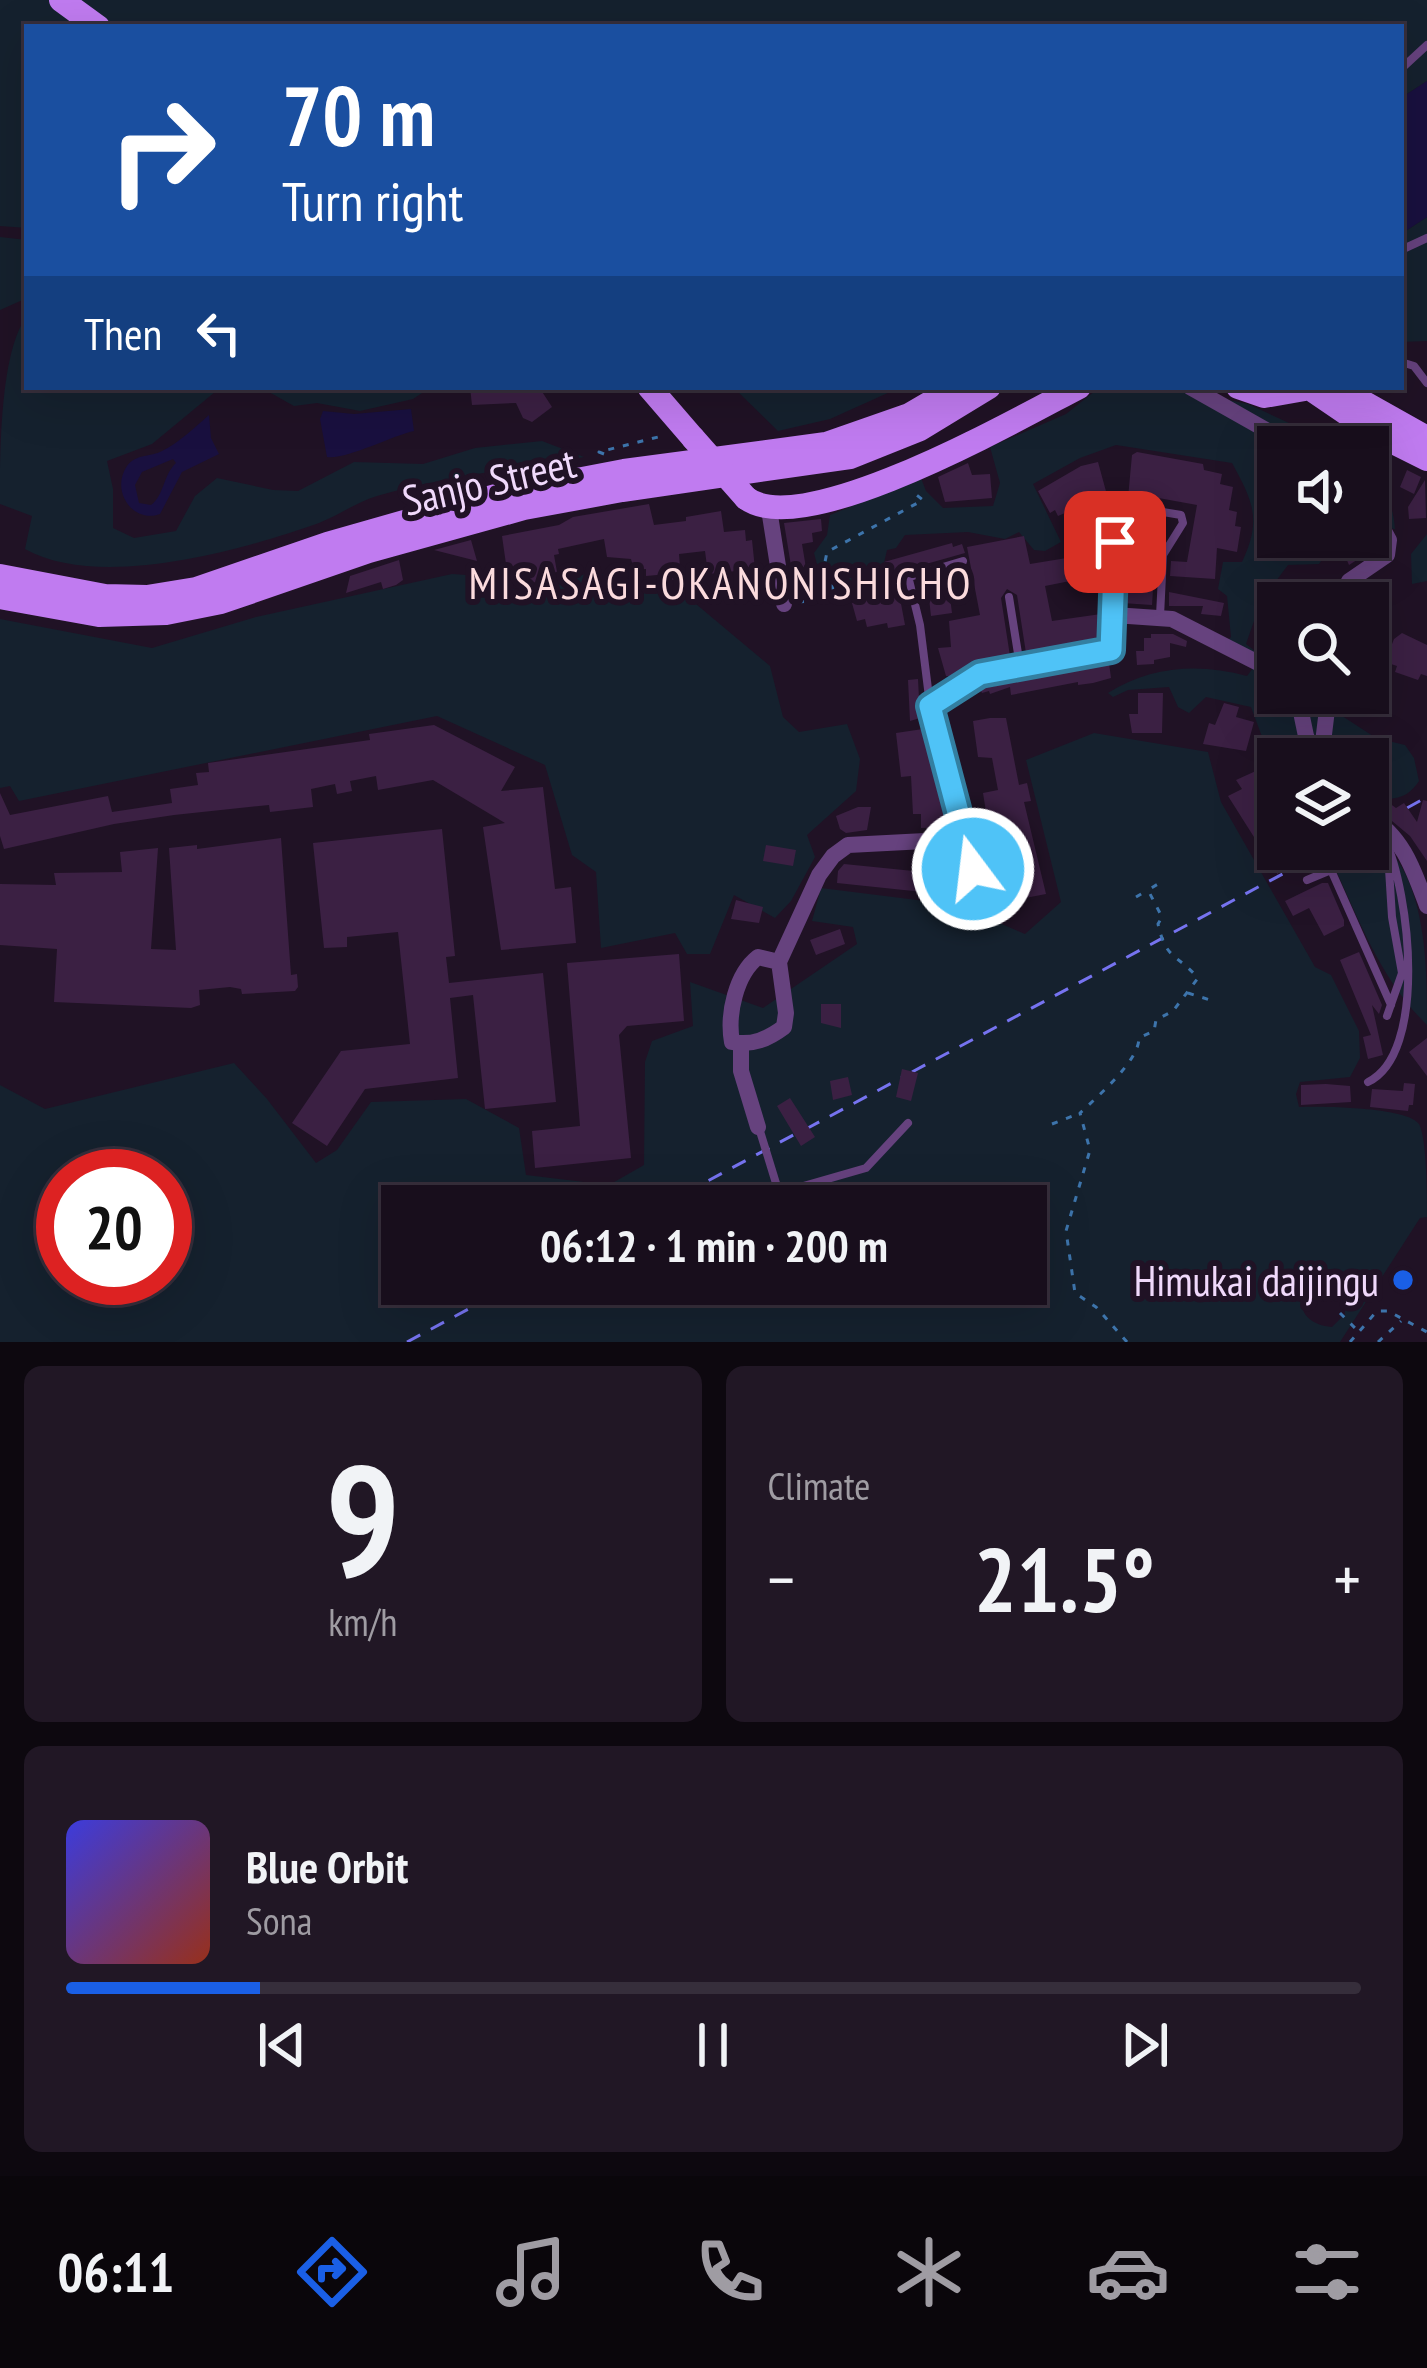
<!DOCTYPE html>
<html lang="en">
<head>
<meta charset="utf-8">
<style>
	body { margin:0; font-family:"PT Sans Narrow",sans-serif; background:#211725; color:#f1f3f6; height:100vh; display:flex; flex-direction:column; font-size:45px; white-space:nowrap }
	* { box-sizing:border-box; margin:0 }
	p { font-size:39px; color:#9f9ca3 }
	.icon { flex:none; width:66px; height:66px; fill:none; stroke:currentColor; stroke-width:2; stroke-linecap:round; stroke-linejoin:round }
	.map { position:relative; height:1342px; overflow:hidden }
	.details { display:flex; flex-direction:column; gap:24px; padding:24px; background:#0d080f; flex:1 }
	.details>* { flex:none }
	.banner { position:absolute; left:24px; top:24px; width:1380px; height:366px; border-radius:0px; box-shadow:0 12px 48px #0002,0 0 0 3px #362e3b; background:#1a4fa0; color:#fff; overflow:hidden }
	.controls { position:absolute; left:1257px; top:426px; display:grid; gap:24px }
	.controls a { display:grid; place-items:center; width:132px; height:132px; border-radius:0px; background:#180e1c; box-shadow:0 12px 48px #0002,0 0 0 3px #362e3b; font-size:60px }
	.speed { position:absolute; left:36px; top:1149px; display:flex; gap:24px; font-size:60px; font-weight:700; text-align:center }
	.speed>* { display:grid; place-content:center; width:156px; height:156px; border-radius:50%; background:#180e1c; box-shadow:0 12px 48px #0002,0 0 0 3px #362e3b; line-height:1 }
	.speed .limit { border:18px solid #d22; background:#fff; color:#111 }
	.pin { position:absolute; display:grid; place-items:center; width:102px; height:102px; color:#fff; margin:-51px; border-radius:24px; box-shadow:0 6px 18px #0006 }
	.me { position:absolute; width:132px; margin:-66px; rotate:345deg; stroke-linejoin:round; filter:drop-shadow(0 0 9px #0008) }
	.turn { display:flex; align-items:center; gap:42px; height:252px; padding:0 60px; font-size:54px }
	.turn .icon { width:156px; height:156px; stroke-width:2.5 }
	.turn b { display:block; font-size:84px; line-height:102px }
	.then { display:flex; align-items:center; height:114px; padding:0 60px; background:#0003; gap:24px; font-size:45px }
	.big { font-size:90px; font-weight:700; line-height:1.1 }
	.details .tile { flex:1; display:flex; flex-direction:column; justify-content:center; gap:18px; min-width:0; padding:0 42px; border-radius:18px; background:#211725 }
	.details .dial { align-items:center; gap:0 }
	.dial b { font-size:156px; line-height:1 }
	.song { display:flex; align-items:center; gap:36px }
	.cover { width:144px; height:144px; border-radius:18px; background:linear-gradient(135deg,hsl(240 70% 55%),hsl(10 70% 35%)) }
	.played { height:12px; border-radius:6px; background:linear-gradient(90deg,#1a5fe6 15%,#362e3b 15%) }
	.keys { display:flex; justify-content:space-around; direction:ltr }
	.heat { display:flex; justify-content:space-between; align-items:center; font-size:66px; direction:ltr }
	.details .tiles { flex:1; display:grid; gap:24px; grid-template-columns:1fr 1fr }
	.tile:last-child { grid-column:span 2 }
	.trip { position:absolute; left:381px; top:1185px; width:666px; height:120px; border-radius:0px; background:#180e1c; box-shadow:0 12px 48px #0002,0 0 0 3px #362e3b; font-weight:700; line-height:120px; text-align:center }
	.tab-bar { display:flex; height:192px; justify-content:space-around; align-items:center; background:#0a060b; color:#9f9ca3 }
	.tab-bar .icon { width:84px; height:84px }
	.tab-bar .selected { color:#1a5fe6 }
	.tab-bar b { font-size:54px; color:#f1f3f6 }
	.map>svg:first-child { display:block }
	.green { fill:#15212e; fill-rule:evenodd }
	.water { fill:#19103f; fill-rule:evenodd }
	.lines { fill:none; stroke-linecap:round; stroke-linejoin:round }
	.ferry { stroke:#7673f0; stroke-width:3; stroke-dasharray:15 12; stroke-linecap:butt }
	.building { fill:#3b2043 }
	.path { stroke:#3d74ab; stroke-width:3; stroke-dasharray:6 9; stroke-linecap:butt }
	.lane { stroke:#66427e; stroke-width:8 }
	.street { stroke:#66427e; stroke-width:16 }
	.secondary { stroke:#c07bf0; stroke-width:24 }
	.secondary-bridge { stroke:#c07bf0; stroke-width:24 }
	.route-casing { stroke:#337fa1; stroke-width:30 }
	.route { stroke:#4fc3f7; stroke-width:21 }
	.poi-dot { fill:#1a5fe6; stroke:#201225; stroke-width:4.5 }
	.labels { text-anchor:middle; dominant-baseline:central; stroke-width:12; stroke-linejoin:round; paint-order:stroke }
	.street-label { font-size:42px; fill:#f0d9fb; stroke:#201225 }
	.poi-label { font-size:42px; fill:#f0d9fb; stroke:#201225; text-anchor:end }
	.neighbourhood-label { font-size:45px; letter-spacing:3px; fill:#fbdbdd; stroke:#201225 }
</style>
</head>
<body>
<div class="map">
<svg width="1427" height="1342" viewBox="0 0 1427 1342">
	<rect width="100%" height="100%" fill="#201225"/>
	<path class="green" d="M0,0H1427V81L1401,98V27H27V228L0,226Z
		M1427,217V341L1401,342V234Z
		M0,237L27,240V298L0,310Z
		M27,316V387H221L152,444L107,461L113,489V528L134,538L176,531L195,496L217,478L273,490L298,491L354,462L423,464L475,448L542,441L584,457C515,469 444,476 377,496C357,502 339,515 319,523C243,550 100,591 25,549L32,516L0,504C0,452 0,351 27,316Z
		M260,387H431L413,399L360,411L317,403L294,406Z
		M733,387H901L830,419L778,431Z
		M1100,387H1167L1248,404L1341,447H1278V537H1312L1329,550L1319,564L1288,565L1261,601L1246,644L1264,658L1270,678L1278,677V693H1318L1319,701L1376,738L1405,745L1414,758L1419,781C1405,802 1391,799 1368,798V759H1278V771L1258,760L1264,742L1251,707L1206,697L1189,713L1178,707L1169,687L1128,690L1113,697L1108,693C1151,666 1199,663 1247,676L1253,668L1219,650L1231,637L1227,596L1218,589L1223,562H1242C1262,520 1253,501 1232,463L1116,445L1080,458L1033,484L1061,542L1045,551L1034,550L1019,532L1005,539L968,532L905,535L896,548L887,550L880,580L844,589L823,587L814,553L827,535L830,515L921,478L926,491L943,508L993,506L1000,483L990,447L1066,414Z
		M1368,473C1386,490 1393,504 1395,529L1368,525Z
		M1427,534V581L1412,584L1411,554Z
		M592,571L690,599L770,666L783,717L799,732L847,724L860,759L856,791L807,835L815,857L791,901L775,918L734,895L710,954H687L675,933L601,948L596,872L572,855L545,765L437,716L19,801L10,786L0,788V619L152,648L256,617L452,574L481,576L531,596Z
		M1094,733L1208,752L1221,802L1315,967L1331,975L1359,1031L1360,1058L1350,1077L1300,1082L1296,1094L1299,1107C1321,1106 1407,1107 1419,1124C1427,1139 1427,1196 1427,1217L1420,1218L1340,1342H0V1085L45,1109L234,1063L267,1099L316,1163L337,1150L371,1102L466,1099L519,1128L526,1175L609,1185L644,1165L645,1062L652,1041L693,1026L690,982L763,1008L857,944L853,927L812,921L821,888L957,905L1025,934L1061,902L1026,760ZM63,1176H165V1278H63ZM402,1206H1026V1284H402ZM1314,1280L1332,1281L1345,1292V1314L1332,1327C1309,1325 1297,1312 1302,1289Z
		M1368,808C1376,847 1391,844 1405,873C1427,919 1427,976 1427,1025C1381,980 1360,922 1333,864L1336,849H1368Z"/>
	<path class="water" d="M1427,81V217L1401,234V98Z
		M411,409L414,431C391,436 346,460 327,457L320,419L323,411L354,414Z
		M209,415L211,438L219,454L182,472L160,514C133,524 110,491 127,466C135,454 151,457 162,451C180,442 194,428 209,415ZM173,459L176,463C163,475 164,496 151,505L139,503L135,485L142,472Z"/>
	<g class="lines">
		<path class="ferry" d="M1407,808L1427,797
			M912,1072L1305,862
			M806,1129L903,1077
			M661,1206L797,1133
			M407,1342L515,1284"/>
	</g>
	<path class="building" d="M470,387H539L552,407L532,422L523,418L516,403L472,405Z
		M1137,452L1203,464L1204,470L1222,474L1220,484L1233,487L1229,510L1237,512L1235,526L1241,527L1237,552L1217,548L1215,579L1170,576L1171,561L1187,562L1197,505L1142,495L1141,500L1128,498L1132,455Z
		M1098,462L1107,495L1058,516L1055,510L1050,513L1038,491L1081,466Z
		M968,463L972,475L990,474L992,498L945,502L938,477Z
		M1407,470L1421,477L1414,494L1400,487Z
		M1425,480L1426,518L1409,519L1408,507Z
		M649,504L654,525L686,521V517L721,511L724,532L745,530L746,541L752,540L755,569L708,574L705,551L679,554L681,579L669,580L668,574L646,576V569L634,570L631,559L607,557L604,539L558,549L559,554L554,555L557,572L547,574L548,580L521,585L519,576L508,578L502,536L559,525L573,517Z
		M1125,514L1138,516L1136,530L1162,537L1155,553L1154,575H1143L1142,586L1153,589L1152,605L1122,603Z
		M821,519L822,531L812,533L813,542L802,544L807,574L814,573L816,590L796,596L784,523Z
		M1106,534V586L1081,588V583L1070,581L1045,586L1052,621L1101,614L1099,637L1026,653L1017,595L1007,589L1001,598L1010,656L977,662L953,676H946L938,648L951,647L949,621L980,615L967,547L1024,536L1030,564L1079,556L1078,549L1096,548L1095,535Z
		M1337,537H1360L1366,554L1349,565Z
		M471,540L477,561L434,550Z
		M952,543L953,547L962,544L965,553L887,575L884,562Z
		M399,560L403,580L396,585L383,589L381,582L346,593L350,576Z
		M947,574L952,613L931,616L927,580Z
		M1169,592L1224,603L1221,616L1201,614L1203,606H1169Z
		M899,593L905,625L888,628L887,623L867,627L865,619L857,621L852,603Z
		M1265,626L1278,632V659L1256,647Z
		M1402,633L1427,645V676L1421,674L1418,680L1395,672L1397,666L1385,662L1394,639Z
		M1151,634H1173L1187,641L1186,647L1170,643V657L1154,660V664L1137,665L1136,651H1144V638H1151Z
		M1109,663L1111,678L1093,683L1078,685V682L1011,695L1010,687L990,694L989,691L982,693L980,689Z
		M918,679L920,718L910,721L908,680Z
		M1138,693H1163L1162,733H1132L1129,714H1138Z
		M1224,703L1239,707L1236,717L1254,722L1246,751L1203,744L1209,723L1215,725Z
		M990,718H1006L1019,785L1027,783L1031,801L1024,802L1046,894L1009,901L990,837L983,793L998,790L992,758L978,757L973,721Z
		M434,725L515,767L501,791L543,787L555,889L571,887L576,943L501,950L483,827L505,823L433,780L378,790L376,776L350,781L352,791L337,794L335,784L311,789L313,807L270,812L269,805L174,815L114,824L4,849L0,836V793L10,815L108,796L112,812L172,803L170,789L198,785L196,773L209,772L208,763L370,740L369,734Z
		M923,729L935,782L947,827L921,828V814H913L911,776L901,777L896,733Z
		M1269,765L1278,781V875L1228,796L1242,789L1236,780Z
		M1368,788L1396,808L1404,803L1417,822L1423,800L1427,801V861L1410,836L1368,801Z
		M858,807H871L867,830L846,833L840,829L836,816Z
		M442,829L455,956L446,957L449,983L543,973L556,1102L485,1109L473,995L450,998L458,1078L365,1089L327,1146L292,1123L341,1051L410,1044L398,932L347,937V947L324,948L313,843Z
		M281,838L291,975L297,974L298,987L295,991L242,994L241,989L230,987L199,990L200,1005L191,1008L54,1002L57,949L0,945V884L56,885L54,873L122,872L120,852L158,848L151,949L176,950L169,848L197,845V849Z
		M766,845L796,850L793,866L763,861Z
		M1294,849H1338L1305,868Z
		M844,864L963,876L961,896L837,883L838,871Z
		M1322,883H1328L1344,920V926L1324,936L1309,908L1293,916L1285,901Z
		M736,900L763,907L759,923L731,919Z
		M840,929L845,944L816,955L810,940Z
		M1359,952L1382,1005L1379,1014L1372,1005L1383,1055L1368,1059L1363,1037L1371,1035L1340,960Z
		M679,954L684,1021L627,1026L619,1035L631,1158L535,1168L532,1131L580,1126L567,963Z
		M821,1004H841V1028L821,1023Z
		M1427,1038V1076L1409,1052Z
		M902,1069L918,1073L911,1101L896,1097Z
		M848,1077L852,1095L833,1100L830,1081Z
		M1404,1083L1415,1084L1413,1105H1409L1408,1111L1370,1107L1372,1089L1403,1091Z
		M1326,1084L1350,1086L1351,1102L1301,1105V1085Z
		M790,1098L815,1137L801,1146L777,1106Z"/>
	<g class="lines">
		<path class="path" d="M604,454L599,452L666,435
			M833,590L825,562L827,552L923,500L910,490
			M798,602L824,600
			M1136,897L1146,891
			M1188,993L1210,1000
			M1052,1124L1078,1114
			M1340,1313L1356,1329
			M1127,1342L1096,1307L1075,1293L1066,1231L1090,1150L1080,1113C1097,1097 1139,1061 1139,1038L1154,1031L1156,1020L1173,1011L1198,978C1176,953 1166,960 1158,924L1162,917L1148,890L1163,881
			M1350,1342L1377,1311H1388L1427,1332
			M1378,1342L1401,1321"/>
		<path class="lane" d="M1401,69L1427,45
			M1401,250L1427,238
			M1401,362L1414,366L1427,383
			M909,580L920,625L930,705
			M1009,597L1020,666
			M836,599L963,561
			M1114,615L1115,504L1181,515L1183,523L1163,555L1160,616
			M965,841L983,905L1006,913
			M1307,880L1331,870L1391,1005
			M1387,1016L1402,973L1392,917L1388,853
			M1368,1082C1427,1054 1411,895 1384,837
			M759,1128L779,1193L866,1168L908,1123"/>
		<path class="street" d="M1190,387L1296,447
			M769,509L784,604
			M1341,603L1349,581L1387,555L1389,540L1368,502
			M1297,693L1306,736L1316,759
			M1321,759L1329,693
			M1368,816C1403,836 1414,871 1427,906
			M779,962L758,957C736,974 727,1014 732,1042C752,1046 768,1039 784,1027L786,1013L779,962L819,875L833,856L848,845L964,839L930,706L980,674L1111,650L1114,615L1172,619L1278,673
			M741,1044V1071L758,1127"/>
		<path class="secondary" d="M61,0L98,27
			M649,387L693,438
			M1238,387L1264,396L1316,387
			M1308,387L1377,434L1427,459
			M1345,392L1427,438
			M746,498C803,542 1019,418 1079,387
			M0,576L105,596L147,597L196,589L327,544L499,495L624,471L826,444L909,415L957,387
			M0,597L99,615L166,613L221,602L369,551L524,508L622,490L850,457L920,429L989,387"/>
		<path class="secondary-bridge" d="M693,438L746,498"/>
	</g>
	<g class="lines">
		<g class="route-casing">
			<path id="route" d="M973,869L930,706L980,674L1111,650L1115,542"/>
		</g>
		<use href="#route" class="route"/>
	</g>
	<circle class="poi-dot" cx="1403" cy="1280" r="12"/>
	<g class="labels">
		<g class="street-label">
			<text transform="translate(489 481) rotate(-13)">Sanjo Street</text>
		</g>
		<g class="poi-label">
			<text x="1379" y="1280">Himukai daijingu</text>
		</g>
		<g class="neighbourhood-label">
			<text x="721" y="582">MISASAGI-OKANONISHICHO</text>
		</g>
	</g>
</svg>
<div class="controls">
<a><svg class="icon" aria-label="sound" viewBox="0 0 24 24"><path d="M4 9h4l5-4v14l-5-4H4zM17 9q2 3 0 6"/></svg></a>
<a><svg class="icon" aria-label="search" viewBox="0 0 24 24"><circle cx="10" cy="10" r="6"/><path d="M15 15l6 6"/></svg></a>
<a><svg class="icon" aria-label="layers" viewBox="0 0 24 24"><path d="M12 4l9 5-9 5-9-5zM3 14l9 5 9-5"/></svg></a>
</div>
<div class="speed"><div class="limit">20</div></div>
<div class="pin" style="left:1115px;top:542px;background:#d93025"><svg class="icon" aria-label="arrive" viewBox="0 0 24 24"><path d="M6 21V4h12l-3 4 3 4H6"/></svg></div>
<svg class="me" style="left:973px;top:869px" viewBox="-20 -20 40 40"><circle r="17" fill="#4fc3f7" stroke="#fff" stroke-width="3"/><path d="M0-11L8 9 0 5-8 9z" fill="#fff"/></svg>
<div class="trip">06:12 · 1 min · 200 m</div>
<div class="banner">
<div class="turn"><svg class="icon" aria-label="right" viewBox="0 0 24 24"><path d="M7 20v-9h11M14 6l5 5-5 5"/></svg><div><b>70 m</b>Turn right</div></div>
<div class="then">Then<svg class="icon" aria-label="left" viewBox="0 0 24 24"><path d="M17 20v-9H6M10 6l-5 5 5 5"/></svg></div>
</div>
</div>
<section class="details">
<div class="tiles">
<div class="tile dial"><b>9</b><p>km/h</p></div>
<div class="tile"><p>Climate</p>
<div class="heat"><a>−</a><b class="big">21.5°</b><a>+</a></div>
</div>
<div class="tile">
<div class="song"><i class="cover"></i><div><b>Blue Orbit</b><p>Sona</p></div></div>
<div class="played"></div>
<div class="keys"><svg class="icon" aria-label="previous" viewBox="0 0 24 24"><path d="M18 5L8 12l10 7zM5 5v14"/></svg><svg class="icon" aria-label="pause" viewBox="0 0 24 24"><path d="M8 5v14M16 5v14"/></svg><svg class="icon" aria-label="next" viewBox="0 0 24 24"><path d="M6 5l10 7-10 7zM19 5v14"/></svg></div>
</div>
</div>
</section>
<nav class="tab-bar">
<b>06:11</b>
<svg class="icon selected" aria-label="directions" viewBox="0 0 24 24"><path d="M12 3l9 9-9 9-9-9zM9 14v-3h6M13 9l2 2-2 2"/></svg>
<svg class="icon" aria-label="music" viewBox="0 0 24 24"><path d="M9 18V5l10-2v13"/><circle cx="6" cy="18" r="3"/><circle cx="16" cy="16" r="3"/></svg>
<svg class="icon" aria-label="phone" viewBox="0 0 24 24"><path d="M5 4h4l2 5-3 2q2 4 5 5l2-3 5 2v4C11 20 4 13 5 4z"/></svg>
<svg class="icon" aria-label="climate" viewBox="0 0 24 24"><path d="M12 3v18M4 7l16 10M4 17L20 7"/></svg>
<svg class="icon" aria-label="car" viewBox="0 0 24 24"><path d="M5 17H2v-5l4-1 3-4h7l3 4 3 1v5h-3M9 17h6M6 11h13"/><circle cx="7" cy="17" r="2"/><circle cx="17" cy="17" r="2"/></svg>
<svg class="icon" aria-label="filters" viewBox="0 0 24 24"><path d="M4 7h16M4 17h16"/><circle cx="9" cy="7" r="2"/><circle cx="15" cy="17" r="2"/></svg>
</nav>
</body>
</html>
